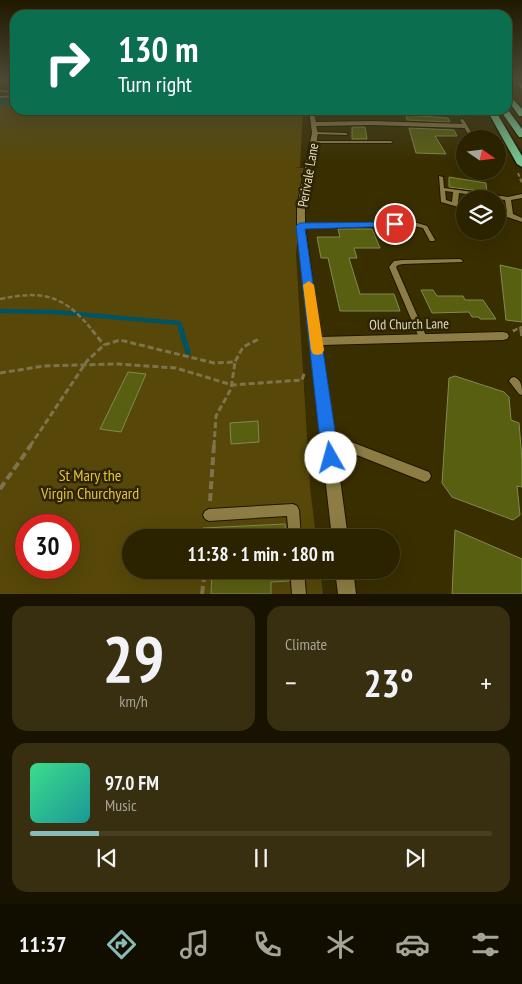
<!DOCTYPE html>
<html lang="en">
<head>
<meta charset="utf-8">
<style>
	body { margin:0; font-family:"PT Sans Narrow",sans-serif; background:#372f0f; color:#f1f3f6; height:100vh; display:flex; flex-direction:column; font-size:19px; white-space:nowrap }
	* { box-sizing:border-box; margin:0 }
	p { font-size:16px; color:#a6a499 }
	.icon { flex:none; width:28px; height:28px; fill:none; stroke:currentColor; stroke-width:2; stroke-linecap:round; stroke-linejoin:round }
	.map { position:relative; height:594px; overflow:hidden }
	.details { display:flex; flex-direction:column; gap:12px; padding:12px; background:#181300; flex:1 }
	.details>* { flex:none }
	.top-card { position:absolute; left:10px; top:10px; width:502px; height:105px; border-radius:15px; box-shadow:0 5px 20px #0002,0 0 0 1px #473f22; background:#0b6e4f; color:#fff; overflow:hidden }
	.needle { width:32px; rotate:104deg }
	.controls { position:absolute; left:456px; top:130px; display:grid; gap:10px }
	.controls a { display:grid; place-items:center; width:50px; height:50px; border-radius:50%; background:#2b2200; box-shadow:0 5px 20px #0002,0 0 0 1px #473f22; font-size:25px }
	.speed { position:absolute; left:15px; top:514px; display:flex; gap:10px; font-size:25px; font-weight:700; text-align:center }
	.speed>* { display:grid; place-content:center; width:65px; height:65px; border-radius:50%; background:#2b2200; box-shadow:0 5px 20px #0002,0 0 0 1px #473f22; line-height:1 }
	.speed .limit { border:8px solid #d22; background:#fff; color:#111 }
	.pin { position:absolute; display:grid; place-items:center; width:42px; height:42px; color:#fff; margin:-21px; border:2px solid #fff; border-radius:50%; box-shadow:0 1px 5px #0007 }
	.me { position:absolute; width:55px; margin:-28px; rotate:353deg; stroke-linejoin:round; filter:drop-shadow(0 0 4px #0008) }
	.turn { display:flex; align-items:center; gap:18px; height:105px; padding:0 25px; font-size:22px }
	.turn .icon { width:65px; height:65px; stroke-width:2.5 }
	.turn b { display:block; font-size:35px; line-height:42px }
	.big { font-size:38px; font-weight:700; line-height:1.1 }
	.details .tile { flex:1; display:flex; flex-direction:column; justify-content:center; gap:8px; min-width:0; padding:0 18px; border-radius:15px; background:#372f0f }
	.details .dial { align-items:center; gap:0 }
	.dial b { font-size:65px; line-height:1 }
	.song { display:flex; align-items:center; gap:15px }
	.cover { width:60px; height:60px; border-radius:8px; background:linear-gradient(135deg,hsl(150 70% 55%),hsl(180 70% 35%)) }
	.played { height:5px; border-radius:2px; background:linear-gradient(90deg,#8bbbb9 15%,#473f22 15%) }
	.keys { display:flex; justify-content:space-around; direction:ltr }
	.heat { display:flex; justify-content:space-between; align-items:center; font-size:28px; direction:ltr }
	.details .tiles { flex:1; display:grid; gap:12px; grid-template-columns:1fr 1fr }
	.tile:last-child { grid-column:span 2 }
	.trip { position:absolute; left:122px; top:529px; width:278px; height:50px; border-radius:25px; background:#2b2200; box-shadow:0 5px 20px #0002,0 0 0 1px #473f22; font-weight:700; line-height:50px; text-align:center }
	.tabs { display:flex; height:80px; justify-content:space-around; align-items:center; background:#110e00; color:#a6a499 }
	.tabs .icon { width:35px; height:35px }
	.tabs .active { color:#8bbbb9 }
	.tabs b { font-size:22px; color:#f1f3f6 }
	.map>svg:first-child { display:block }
	.green { fill:#574809; fill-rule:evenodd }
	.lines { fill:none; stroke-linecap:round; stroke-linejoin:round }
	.stream-far1 { stroke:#005362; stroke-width:4.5 }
	.stream { stroke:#005362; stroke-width:5.5 }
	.river { fill:#005362; fill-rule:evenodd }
	.building { fill:#595f11; stroke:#838a51 }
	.lane-casing { stroke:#1e1600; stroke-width:2 }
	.street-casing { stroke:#1e1600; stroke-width:2 }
	.secondary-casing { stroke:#1e1600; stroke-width:2 }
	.highway-casing { stroke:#1e1600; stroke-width:3 }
	.path-far3 { stroke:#7d734c; stroke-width:2; stroke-dasharray:4 2; stroke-linecap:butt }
	.path-far2 { stroke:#7d734c; stroke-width:2.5; stroke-dasharray:5 2.5; stroke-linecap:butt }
	.path-far1 { stroke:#7d734c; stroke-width:3; stroke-dasharray:6 3; stroke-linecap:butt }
	.path { stroke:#7d734c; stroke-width:4; stroke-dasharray:8 4; stroke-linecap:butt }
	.lane { fill:#8d7d44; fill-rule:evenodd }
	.street { fill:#8d7d44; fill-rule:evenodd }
	.secondary { fill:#87945c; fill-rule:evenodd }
	.highway { fill:#7ac895; fill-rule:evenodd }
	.route { fill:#1a73e8; stroke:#114b97 }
	.slow { fill:#f59e0b }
	.labels { text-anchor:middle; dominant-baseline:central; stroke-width:5; stroke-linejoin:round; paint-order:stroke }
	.street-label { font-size:14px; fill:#e1d9bc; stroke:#2c2405 }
	.near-park-label { font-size:16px; fill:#e5c23b; stroke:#2c2405 }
</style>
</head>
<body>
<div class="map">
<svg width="522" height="594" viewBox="0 0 522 594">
	<rect width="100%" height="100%" fill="#392e00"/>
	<path class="green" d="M15,98V110H303L300,167L294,168H304L296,254L310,487L316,537L131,538V570H320L323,594H0V100ZM26,525H69V568H26Z
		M378,110H481L485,116Z"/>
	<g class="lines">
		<path class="stream-far1" d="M0,311L54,312L179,323L182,331"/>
		<path class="stream" d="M181,330L188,352"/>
		<path class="river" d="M15,96V104L0,105V97Z"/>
	</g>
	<path class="building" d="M406,115L448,118L450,122L407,120Z
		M352,127H365L367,139H352Z
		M409,128L454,130L457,136H435L446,154L416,153Z
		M449,177L486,183L487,192L449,187Z
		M338,229H372L380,248H354L357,258H349L360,294H394L400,311H340L328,258H321L317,237H340Z
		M500,265L522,270V322L506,320Z
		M421,290H433L437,296H463L465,300H483L496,319H480L479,317H472L469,312L432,313Z
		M128,372L146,374L121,432L100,429Z
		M455,376L504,392L509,397L511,420L519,423L522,460V487L517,486L520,515L513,520L452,497L442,483L449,378Z
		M258,421L259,442L231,444L230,423Z
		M285,524L286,538H203V528Z
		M455,530L522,559V594H452Z
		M212,570H288L289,581L271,582V594H211Z"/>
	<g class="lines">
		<g class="lane-casing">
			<path id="lane" d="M462,119L464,120L475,139H471L460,120Z
				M314,132L346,133L348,134L346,135L315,134L313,133Z
				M314,141H391L393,142L391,143H313L312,142Z
				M439,176L443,177L444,188L508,197L522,194V198L511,200L513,214L522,218V222L498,214V210L507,212L505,200L459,193L458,203L465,205V209L441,202ZM445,191L453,192L452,202L446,200Z
				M414,222L427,226L435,240L434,241H430L423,228L414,226L301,228L298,226L301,224Z
				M460,259L463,261L462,262L403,264L398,265L396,267L427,338L426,340L423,341L420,340L389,267L394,261L403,260Z
				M514,377C522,380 522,387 522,395L519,394L509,381L511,378Z
				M328,433L429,472L431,476L429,480L425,482L324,442L323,438L324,434Z
				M293,504L297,506L299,510L301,538H289L287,516L209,521L205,519L203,515L205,511L209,509Z
				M290,570H304L306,594H292Z"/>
		</g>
		<g class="street-casing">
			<path id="street" d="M6,80H11L0,84V82Z
				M0,90L15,91V93L0,92Z
				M309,110H313L316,122L372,121L464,124L467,126L464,128L372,125L316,126L318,133L305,207V226L320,337L503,332L507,333L509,336L507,339L503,340L322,345L348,538H332L297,226V207L312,133Z
				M335,570H353L356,594H338Z"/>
		</g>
		<g class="secondary-casing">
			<path id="secondary" d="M508,80L519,81L522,85V89L517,83L508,81Z
				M15,95V97L0,98V96Z"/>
		</g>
		<g class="highway-casing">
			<path id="highway" d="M508,94L522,109V116H519L508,100Z
				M487,110H495L522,156V167L517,164Z
				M500,110H508L522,129V137H519Z"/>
		</g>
		<path class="path-far3" d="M518,173L522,183"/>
		<path class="path-far2" d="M0,299C44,290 64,295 93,331
			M520,327L521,331
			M513,331L522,327"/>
		<path class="path-far1" d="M92,330L104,345
			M521,330L522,339
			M513,331L515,330
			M0,373L44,366L118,364L176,368L232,385L302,380L305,371
			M30,446L87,361L104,345L120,340L214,363L235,362L243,347L259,339
			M214,446L216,416L231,389L235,362"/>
		<path class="path" d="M0,489L31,445
			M210,501L214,445
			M208,538L209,527
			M202,594L205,570"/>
		<use href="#lane" class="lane"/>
		<use href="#street" class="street"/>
		<use href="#secondary" class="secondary"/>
		<use href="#highway" class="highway"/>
	</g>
	<linearGradient id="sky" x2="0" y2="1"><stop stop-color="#1f1900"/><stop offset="0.49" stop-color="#4e4c37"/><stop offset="1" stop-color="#4e4c37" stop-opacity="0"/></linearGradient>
	<rect width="522" height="163" fill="url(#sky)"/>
	<path class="route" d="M395,222H398V226L305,229L339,458L337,464L331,466L325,464L322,458L296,226L300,223Z"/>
	<path class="slow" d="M309,281L314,285L324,350L322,354L317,355L313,354L311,350L303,285Z"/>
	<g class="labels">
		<g class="street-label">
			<text transform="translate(308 175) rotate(-80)">Perivale Lane</text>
			<text transform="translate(409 324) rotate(-1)">Old Church Lane</text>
		</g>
		<g class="near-park-label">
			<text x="90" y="475">St Mary the<tspan x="90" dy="18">Virgin Churchyard</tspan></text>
		</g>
	</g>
</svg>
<div class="controls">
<a><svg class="needle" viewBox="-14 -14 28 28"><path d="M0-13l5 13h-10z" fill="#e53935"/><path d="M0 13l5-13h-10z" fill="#a6a499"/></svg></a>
<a><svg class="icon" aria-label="layers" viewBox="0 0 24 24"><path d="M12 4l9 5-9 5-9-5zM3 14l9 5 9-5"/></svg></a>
</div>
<div class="speed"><div class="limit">30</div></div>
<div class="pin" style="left:395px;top:224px;background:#d93025"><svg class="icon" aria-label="arrive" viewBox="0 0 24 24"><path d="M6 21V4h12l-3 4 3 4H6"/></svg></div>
<svg class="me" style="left:331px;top:458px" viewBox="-20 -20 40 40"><circle r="19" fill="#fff"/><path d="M0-13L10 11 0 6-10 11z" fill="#1a73e8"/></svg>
<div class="trip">11:38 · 1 min · 180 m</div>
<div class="top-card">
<div class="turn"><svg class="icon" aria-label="right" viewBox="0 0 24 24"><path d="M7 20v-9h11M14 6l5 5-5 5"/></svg><div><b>130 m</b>Turn right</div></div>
</div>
</div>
<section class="details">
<div class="tiles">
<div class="tile dial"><b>29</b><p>km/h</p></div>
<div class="tile"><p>Climate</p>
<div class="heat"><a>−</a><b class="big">23°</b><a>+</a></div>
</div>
<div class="tile">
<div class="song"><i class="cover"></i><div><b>97.0 FM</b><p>Music</p></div></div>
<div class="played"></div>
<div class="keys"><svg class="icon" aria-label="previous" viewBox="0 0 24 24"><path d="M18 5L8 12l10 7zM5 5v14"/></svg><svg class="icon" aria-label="pause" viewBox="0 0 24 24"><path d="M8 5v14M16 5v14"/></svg><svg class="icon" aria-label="next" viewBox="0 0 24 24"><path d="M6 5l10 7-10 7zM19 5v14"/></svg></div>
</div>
</div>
</section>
<nav class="tabs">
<b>11:37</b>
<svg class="icon active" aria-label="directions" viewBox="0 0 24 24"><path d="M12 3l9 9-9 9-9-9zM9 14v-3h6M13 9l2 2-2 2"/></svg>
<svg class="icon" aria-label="music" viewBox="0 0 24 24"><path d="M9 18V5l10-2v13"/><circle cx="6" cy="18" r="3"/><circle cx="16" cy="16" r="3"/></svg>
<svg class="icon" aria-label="phone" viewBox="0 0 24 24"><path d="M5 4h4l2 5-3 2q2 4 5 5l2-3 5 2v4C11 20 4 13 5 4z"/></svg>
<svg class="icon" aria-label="climate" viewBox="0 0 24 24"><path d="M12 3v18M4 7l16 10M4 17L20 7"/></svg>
<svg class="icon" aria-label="car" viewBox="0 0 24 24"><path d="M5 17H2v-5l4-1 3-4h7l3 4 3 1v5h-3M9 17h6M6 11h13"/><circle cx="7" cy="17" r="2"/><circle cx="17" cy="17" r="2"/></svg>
<svg class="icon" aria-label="filters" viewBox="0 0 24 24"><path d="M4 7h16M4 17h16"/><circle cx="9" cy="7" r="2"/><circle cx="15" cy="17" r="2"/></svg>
</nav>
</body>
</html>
